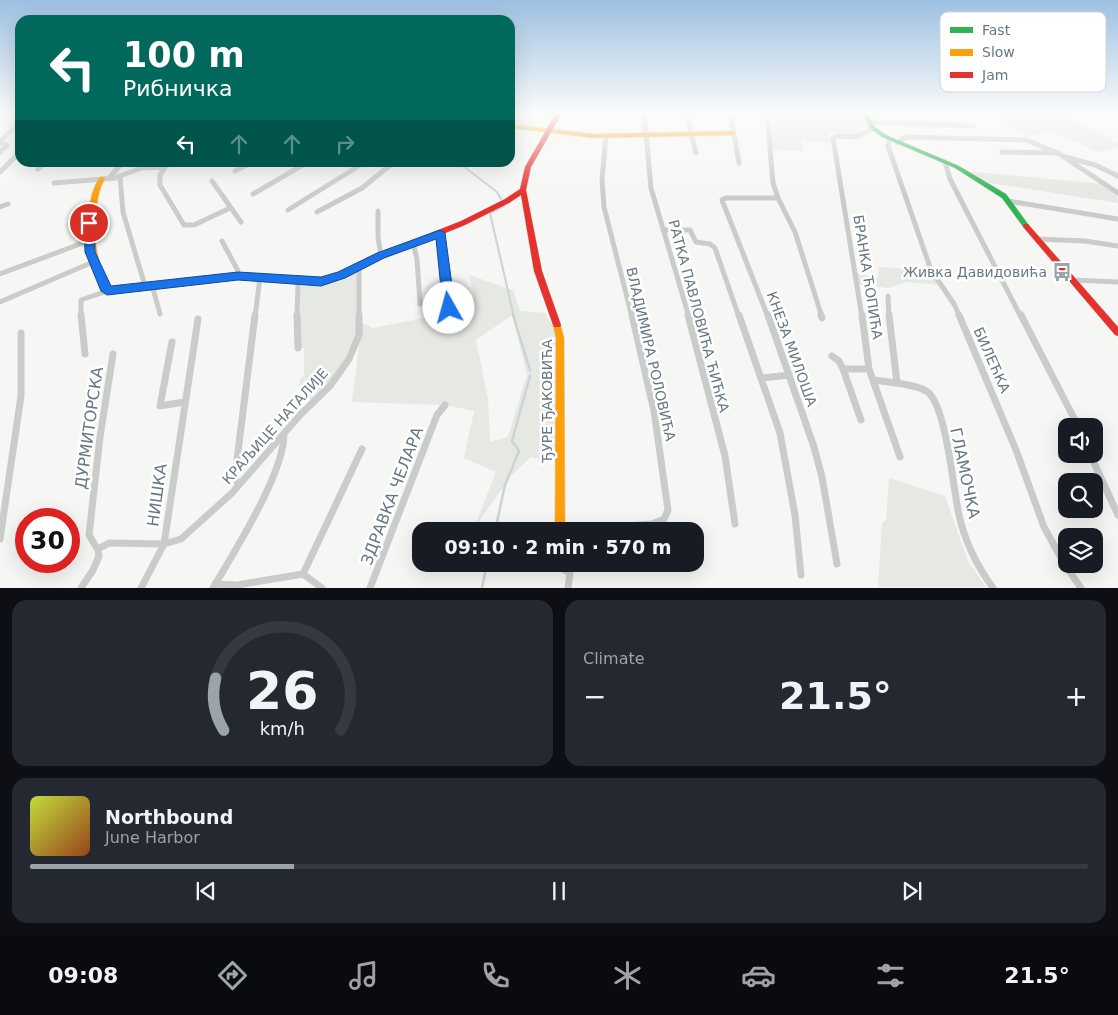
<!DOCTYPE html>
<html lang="en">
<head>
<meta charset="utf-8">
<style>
	body { margin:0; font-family:"DejaVu Sans",sans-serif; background:#242831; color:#f1f3f6; height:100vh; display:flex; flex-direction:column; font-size:19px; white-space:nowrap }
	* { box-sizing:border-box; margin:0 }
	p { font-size:16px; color:#9ea1a6 }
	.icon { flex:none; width:28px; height:28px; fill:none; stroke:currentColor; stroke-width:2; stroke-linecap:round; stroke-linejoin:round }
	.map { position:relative; height:588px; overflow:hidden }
	.details { display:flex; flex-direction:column; gap:12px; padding:12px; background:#0d0f14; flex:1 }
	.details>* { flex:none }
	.guide { position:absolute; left:15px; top:15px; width:500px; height:152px; border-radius:15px; box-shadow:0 5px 20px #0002; background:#00695c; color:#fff; overflow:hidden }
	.controls { position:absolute; left:1058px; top:418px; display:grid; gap:10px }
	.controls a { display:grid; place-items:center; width:45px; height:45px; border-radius:10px; background:#171b24; box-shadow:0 5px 20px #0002; font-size:25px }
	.speed { position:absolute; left:15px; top:508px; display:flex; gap:10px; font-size:25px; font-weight:700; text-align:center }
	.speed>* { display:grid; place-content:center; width:65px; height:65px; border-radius:50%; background:#171b24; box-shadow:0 5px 20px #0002; line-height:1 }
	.speed .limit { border:8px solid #d22; background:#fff; color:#111 }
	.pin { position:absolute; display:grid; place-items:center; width:42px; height:42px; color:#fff; margin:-21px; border:2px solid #fff; border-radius:50%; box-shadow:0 1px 5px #0007 }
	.me { position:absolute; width:55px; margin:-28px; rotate:353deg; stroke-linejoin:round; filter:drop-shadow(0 0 4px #0008) }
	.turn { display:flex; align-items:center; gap:18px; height:105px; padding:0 25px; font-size:22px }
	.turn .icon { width:65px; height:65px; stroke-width:2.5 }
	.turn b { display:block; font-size:35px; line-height:42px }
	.lanes { display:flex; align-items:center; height:48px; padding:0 25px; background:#0003; justify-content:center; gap:25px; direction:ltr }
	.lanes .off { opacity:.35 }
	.big { font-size:38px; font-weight:600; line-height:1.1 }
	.details .widget { flex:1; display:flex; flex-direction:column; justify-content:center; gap:8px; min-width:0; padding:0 18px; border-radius:15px; background:#242831 }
	.details .dial { align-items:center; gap:0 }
	.dial svg { height:130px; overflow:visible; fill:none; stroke:#363941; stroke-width:7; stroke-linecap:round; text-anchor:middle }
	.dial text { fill:#f1f3f6; stroke:none }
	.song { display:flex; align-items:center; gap:15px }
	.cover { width:60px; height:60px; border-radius:8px; background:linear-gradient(135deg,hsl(70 70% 55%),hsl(20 70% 35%)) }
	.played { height:5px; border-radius:2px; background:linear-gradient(90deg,#9aa4aa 25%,#363941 25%) }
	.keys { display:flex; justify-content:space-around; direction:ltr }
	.heat { display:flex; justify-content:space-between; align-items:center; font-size:28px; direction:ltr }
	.details .tiles { flex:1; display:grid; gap:12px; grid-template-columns:1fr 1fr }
	.widget:last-child { grid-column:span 2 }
	.trip { position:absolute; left:412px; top:522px; width:292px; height:50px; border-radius:15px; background:#171b24; box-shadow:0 5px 20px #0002; font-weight:600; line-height:50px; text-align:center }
	.tab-bar { display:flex; height:80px; justify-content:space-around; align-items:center; background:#090b0e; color:#9ea1a6 }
	.tab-bar .icon { width:35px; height:35px }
	.tab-bar .current { color:#9aa4aa }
	.tab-bar b { font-size:22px; color:#f1f3f6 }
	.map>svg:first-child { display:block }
	.green { fill:#e6e8e3; fill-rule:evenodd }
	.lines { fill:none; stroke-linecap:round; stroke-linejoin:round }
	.stream-far1 { stroke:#ccd3d6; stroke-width:2 }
	.stream { stroke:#ccd3d6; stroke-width:2.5 }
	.fast-casing { stroke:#d3d3d3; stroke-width:1 }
	.slow-casing { stroke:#d3d3d3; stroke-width:1 }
	.jam-casing { stroke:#d3d3d3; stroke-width:1 }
	.street-far1 { stroke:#cacccc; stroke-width:5 }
	.street { stroke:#cacccc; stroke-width:7 }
	.fast { fill:#30b455; fill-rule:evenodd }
	.slow { fill:#ff9f0a; fill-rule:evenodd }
	.jam { fill:#e5322d; fill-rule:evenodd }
	.route { fill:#1a73e8; stroke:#114b97 }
	.labels { text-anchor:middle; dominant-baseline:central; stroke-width:5; stroke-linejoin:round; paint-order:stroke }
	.poi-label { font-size:14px; fill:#687882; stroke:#fff; text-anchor:end }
	.street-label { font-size:14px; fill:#687882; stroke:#fff }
	.near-street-label { font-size:16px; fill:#687882; stroke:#fff }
	.key { fill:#fff; stroke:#d2d6da; stroke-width:1 }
	.key-label { font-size:14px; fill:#687882 }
</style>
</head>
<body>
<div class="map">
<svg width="1118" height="588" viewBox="0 0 1118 588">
	<rect width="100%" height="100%" fill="#f6f6f5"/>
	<path class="green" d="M767,113H861L866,125L856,134L828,132L834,144L801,140L804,151L770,149Z
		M988,113L1047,116L1055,114L1098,132L1118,143V147L1099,152L1049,131L1026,137Z
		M965,171L1103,184L1116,192L1118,203L984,182Z
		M359,265L360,322L373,328L469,309L474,297L469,275L513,290L520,311L545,313L560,338L559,463L531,457L511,476L474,528L496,472L464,458L474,411L445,405L352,402L360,339L349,359L314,402L299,390L300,379L304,376V348H300V284L303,281H321ZM512,315L527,374L508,437L490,442L488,399L476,340Z
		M879,267L931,270L940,285L907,282L888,288L858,284L856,273L878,278Z
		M889,478L945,496L968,561L986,587H878L882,523L886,520Z"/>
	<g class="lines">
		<path class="stream-far1" d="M458,162L497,192L501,199
			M504,206L490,213L514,317"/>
		<path class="stream" d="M513,315L530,370
			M495,531L505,485L519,451L512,441L530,376
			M482,588L487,564"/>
		<g class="fast-casing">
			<path id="fast" d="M861,113H867L875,127L886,135L959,166L1006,194L1028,224L1029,226L1028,228H1024L1002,198L955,168L882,137L871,129Z"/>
		</g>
		<g class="slow-casing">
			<path id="slow" d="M510,124L594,134L733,131L736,133L733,135L594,138L510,128Z
				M100,177H104L105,179C100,187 98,196 97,205C91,234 97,261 109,288L236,273L240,276L239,278L107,294L104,293C90,264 84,235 90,203C92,194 94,185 100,177Z
				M557,322L560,323L564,338L565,531H555L556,338L553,325L554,323Z"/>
		</g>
		<g class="jam-casing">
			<path id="jam" d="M556,113H562L531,167L526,190L542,271L561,325L560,327H554L553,325L534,271L521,195L509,203L465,225L384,258L344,277L321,284L236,279L232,276L236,273L321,278L339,273L378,254L461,221L505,199L520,189L525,167Z
				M1024,224H1028L1118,327V336L1115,335L1024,228L1023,226Z"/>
		</g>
		<path class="street-far1" d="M644,113L651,188L689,317
			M686,113L696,153
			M730,113L739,163
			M767,113L773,183L778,198L795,232L822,317
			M1043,113L1047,116
			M869,122L973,126
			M606,136L602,180L604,207L632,317
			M890,140L888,146L931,270L954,304L960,317
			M0,141L20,123
			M0,143L7,145L0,152
			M898,143L905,137L1026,140L1058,153L1118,193
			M1002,152L1058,153
			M1066,157L1095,165L1118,176
			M169,162L160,175V185L184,225H194L230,208
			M945,162L950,179L1021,317
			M38,169L45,162
			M235,171L252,162
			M0,172L20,152
			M120,177L123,212L145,286
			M109,178L123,162
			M212,181L241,222
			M54,183L115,178L141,168L165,167
			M253,194L308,162
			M1008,201L1118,219
			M0,207L8,204
			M288,210L365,162
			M378,211V237L381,256
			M317,212L362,188L394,162
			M663,230H690L696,242L710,244L715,248L739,317
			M440,233L449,308
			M1036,239L1085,241L1118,246
			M222,241L238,271V276
			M413,243L417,259L420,304
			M359,265V317
			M0,274L88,241
			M1072,280L1118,282
			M152,285L160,314
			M888,296L889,317
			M0,302L93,262
			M81,317V300L107,291
			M255,317L260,277
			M297,317L298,281
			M768,317L722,200L726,198H778
			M862,317L833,138L836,136L856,137L873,128"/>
		<path class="street" d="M81,315L85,354
			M297,315L298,348
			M688,315L725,456L735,524
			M739,315L780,433L795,515L801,575
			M768,315L814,447L822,477L837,564
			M821,315L822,318
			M862,315L869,369L900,457
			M889,315L897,383
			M959,315L1016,450L1044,527L1065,565L1081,588
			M1021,315L1078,426
			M172,342L160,406L184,402
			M832,356L839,361L843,369L861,420
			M843,369H869
			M762,378L789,375
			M873,380C886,382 920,384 929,393C947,412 953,488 959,515C965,542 977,566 993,588
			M1090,454L1118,515
			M238,485L235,476L255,315
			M561,528H604L652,524L664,519L668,510L654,411L632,315
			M0,539L21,396V333
			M98,549L109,543L164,544L181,539L232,493L300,415L330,386L349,359L359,335V315
			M553,564L570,573L568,588
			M303,574L362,449
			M215,584L237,585L303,574L322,588
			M81,588L93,570L99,556L98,550L89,535L100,437L113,354
			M141,588L164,544L198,319
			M213,588C234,552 284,474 284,434
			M370,588L437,415L445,405"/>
		<use href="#fast" class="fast"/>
		<use href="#slow" class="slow"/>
		<use href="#jam" class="jam"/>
	</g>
	<linearGradient id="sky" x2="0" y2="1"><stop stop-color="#9dc0e1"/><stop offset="0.58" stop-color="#fbfbfa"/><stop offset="1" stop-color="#fbfbfa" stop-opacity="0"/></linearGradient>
	<rect width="1118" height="195" fill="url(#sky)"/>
	<path class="route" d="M89,220L94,223L95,252L111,286L238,272L321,277L338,272L377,253L440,230L445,233L455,308L449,312L443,308L436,239L384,258L345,278L321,286L238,280L107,295L101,291L85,252L84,223Z"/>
	<defs>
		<g id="bus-bare" transform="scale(1.5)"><path d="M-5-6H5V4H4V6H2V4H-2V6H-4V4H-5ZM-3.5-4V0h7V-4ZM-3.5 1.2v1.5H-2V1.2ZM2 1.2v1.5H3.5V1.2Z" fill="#9aa4aa" stroke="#fff" stroke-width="2.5" paint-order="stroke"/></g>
	</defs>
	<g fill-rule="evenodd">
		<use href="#bus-bare" x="1062" y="272"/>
	</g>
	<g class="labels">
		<g class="poi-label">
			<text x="1047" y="272">Живка Давидовића</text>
		</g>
		<g class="street-label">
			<text transform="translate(868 277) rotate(81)">БРАНКА ЋОПИЋА</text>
			<text transform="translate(699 316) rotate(75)">РАТКА ПАВЛОВИЋА ЋИЋКА</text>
			<text transform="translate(792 349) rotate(70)">КНЕЗА МИЛОША</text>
			<text transform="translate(651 354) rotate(77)">ВЛАДИМИРА РОЛОВИЋА</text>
			<text transform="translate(992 360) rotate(66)">БИЛЕЋКА</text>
			<text transform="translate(547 401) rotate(-90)">ЂУРЕ ЂАКОВИЋА</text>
			<text transform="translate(275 426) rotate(-48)">КРАЉИЦЕ НАТАЛИЈЕ</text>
		</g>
		<g class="near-street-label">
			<text transform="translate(89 428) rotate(-82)">ДУРМИТОРСКА</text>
			<text transform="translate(965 473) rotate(78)">ГЛАМОЧКА</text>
			<text transform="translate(157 495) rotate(-82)">НИШКА</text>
			<text transform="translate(392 496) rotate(-69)">ЗДРАВКА ЧЕЛАРА</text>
		</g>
	</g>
	<rect x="940" y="12" width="166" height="80" rx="8" class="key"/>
	<rect x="950" y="27" width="23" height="6" fill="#30b455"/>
	<rect x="950" y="49" width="23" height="7" fill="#ff9f0a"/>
	<rect x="950" y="72" width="23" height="6" fill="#e5322d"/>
	<g class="key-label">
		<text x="982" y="35">Fast</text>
		<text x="982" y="57">Slow</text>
		<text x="982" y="80">Jam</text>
	</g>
</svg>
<div class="controls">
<a><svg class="icon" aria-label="sound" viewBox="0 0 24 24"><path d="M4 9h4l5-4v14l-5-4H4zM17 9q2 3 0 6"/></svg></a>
<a><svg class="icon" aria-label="search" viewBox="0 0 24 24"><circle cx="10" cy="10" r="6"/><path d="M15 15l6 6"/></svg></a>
<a><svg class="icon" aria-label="layers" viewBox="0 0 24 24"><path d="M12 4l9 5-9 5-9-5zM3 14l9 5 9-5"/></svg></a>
</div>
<div class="speed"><div class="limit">30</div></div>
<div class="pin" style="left:89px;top:223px;background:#d93025"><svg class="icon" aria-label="arrive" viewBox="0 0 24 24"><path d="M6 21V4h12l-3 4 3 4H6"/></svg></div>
<svg class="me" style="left:449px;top:308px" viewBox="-20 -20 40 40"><circle r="19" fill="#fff"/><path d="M0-13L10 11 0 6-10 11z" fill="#1a73e8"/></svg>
<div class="trip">09:10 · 2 min · 570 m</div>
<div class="guide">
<div class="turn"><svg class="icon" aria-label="left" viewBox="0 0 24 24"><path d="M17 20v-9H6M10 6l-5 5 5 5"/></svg><div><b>100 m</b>Рибничка</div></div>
<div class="lanes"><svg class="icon" aria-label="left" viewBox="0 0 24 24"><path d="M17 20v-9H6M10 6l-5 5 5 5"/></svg><svg class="icon off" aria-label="ahead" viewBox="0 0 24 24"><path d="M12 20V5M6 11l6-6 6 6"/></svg><svg class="icon off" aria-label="ahead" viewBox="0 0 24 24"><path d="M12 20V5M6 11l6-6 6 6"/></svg><svg class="icon off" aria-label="right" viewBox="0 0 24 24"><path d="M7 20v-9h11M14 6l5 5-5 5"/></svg></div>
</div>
</div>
<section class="details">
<div class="tiles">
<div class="widget dial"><svg viewBox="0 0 100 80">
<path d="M14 69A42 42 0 1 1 86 69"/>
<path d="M14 69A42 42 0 0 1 9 37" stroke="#9aa4aa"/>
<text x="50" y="56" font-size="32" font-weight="700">26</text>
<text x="50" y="72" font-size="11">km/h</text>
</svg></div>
<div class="widget"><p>Climate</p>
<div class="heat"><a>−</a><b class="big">21.5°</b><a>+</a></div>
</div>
<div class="widget">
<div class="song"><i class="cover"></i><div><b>Northbound</b><p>June Harbor</p></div></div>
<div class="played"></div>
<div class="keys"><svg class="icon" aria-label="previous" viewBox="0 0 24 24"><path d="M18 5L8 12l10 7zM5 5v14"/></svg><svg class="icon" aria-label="pause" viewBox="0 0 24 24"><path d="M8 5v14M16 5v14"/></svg><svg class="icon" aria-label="next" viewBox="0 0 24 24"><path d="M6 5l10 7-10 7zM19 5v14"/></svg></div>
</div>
</div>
</section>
<nav class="tab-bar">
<b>09:08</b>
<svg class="icon current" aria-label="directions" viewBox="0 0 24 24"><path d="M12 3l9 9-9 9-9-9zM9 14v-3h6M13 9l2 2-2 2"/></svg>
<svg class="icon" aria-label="music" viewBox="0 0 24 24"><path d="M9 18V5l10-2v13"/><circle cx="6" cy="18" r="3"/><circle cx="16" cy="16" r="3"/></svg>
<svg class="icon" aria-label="phone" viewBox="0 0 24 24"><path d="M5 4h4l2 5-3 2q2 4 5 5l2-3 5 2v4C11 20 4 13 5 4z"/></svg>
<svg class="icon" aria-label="climate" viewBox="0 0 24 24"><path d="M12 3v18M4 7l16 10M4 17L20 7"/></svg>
<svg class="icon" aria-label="car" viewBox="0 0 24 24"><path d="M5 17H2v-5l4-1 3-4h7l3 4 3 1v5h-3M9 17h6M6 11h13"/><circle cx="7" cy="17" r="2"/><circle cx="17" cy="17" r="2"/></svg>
<svg class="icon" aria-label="filters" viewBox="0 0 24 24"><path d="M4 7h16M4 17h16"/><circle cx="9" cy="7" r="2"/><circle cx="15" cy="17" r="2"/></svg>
<b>21.5°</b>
</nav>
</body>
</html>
